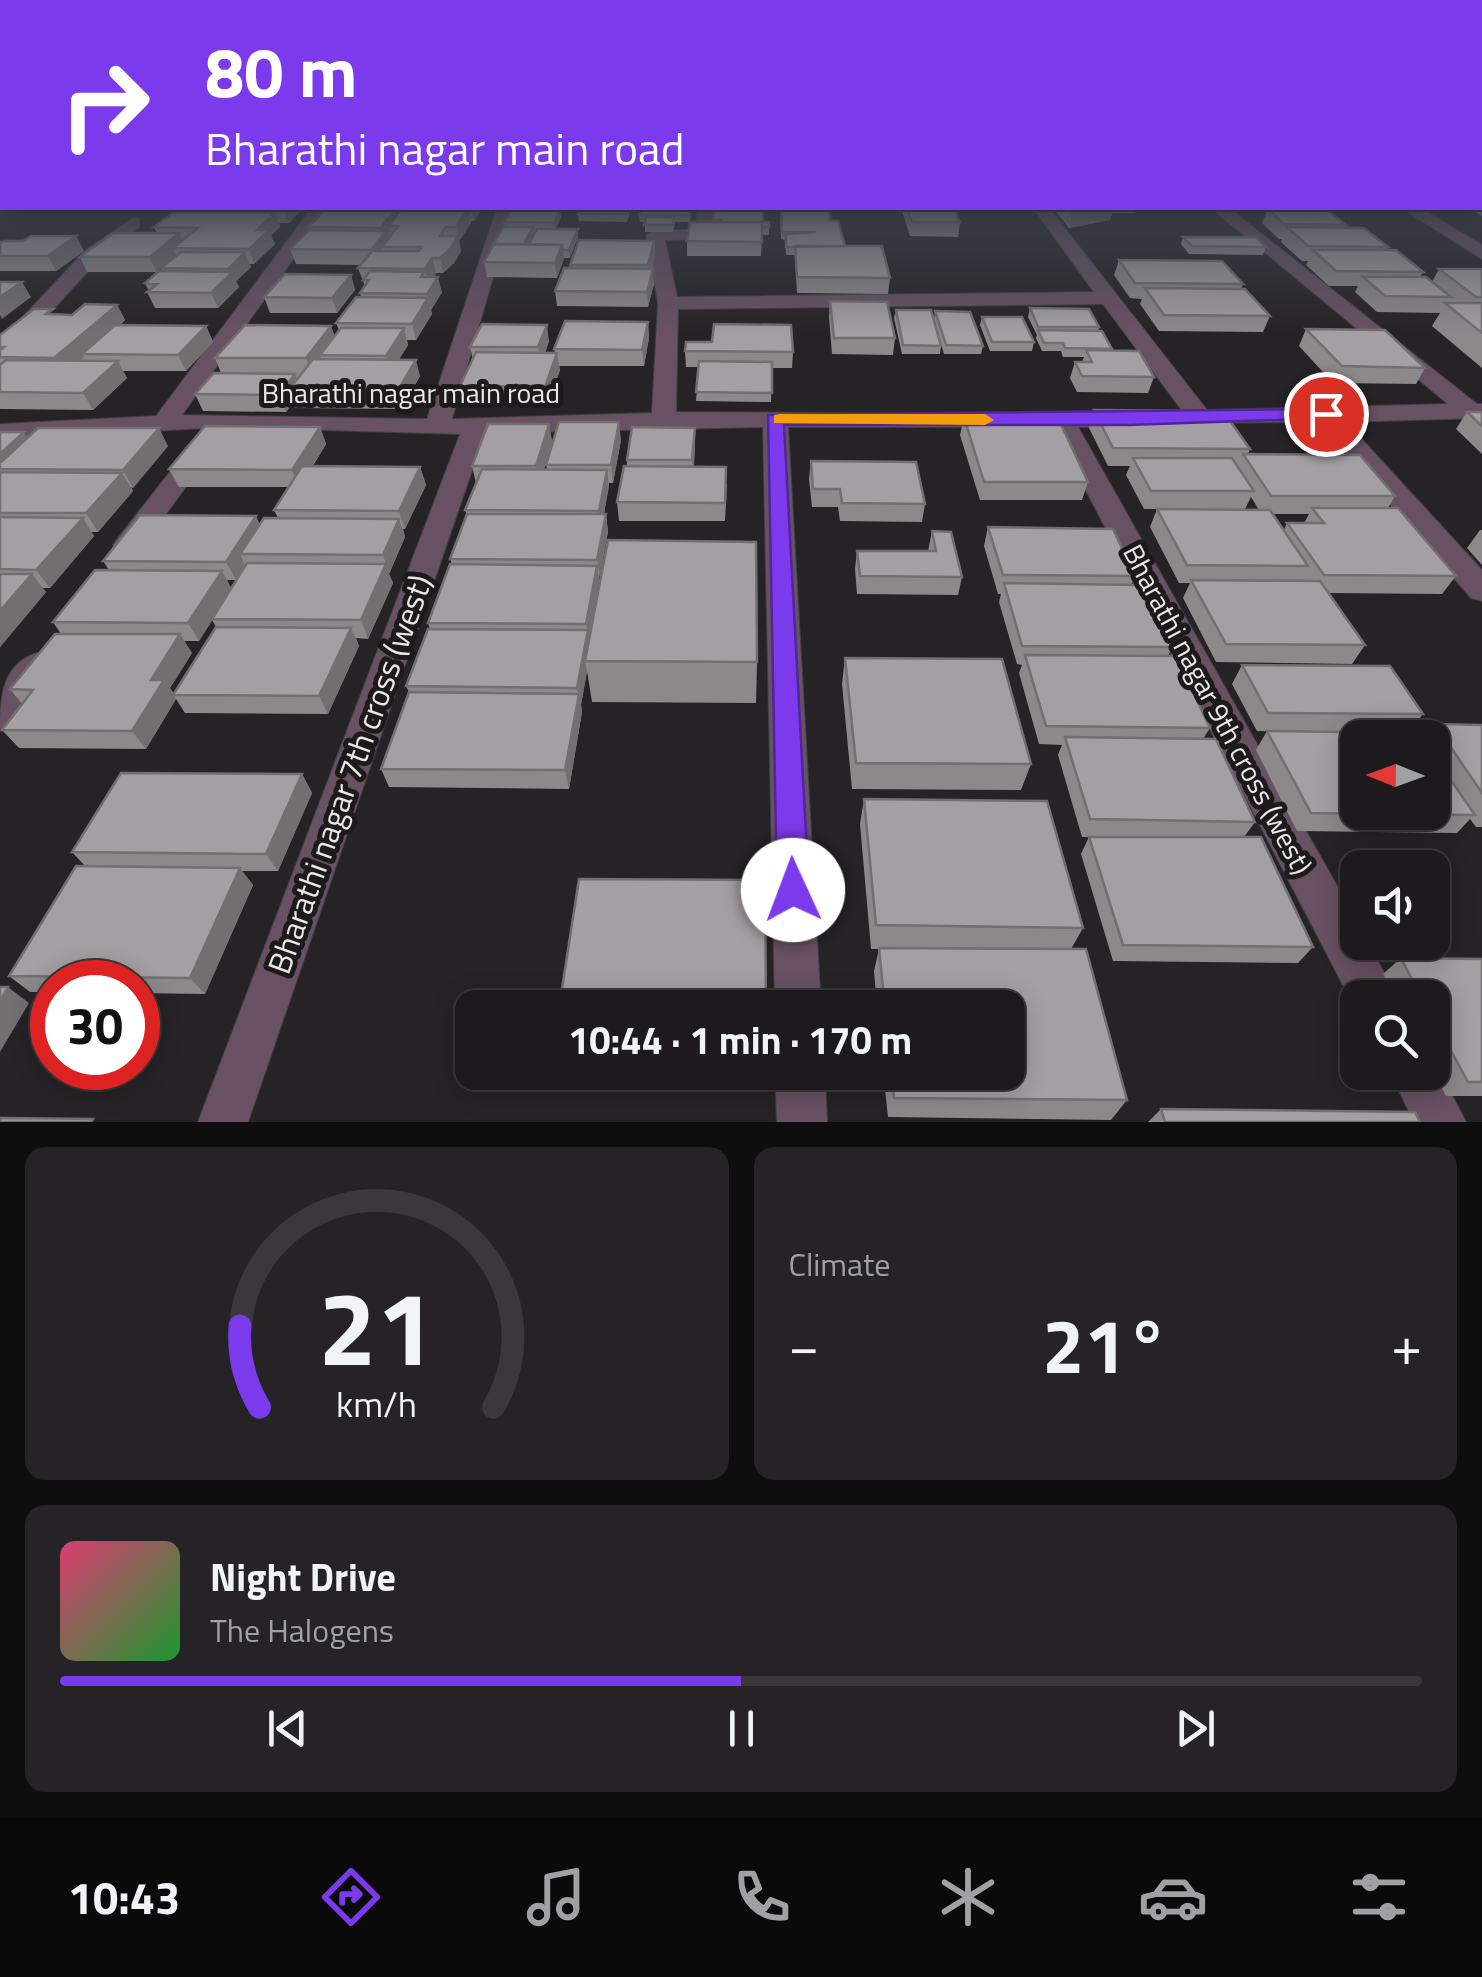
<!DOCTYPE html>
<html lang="en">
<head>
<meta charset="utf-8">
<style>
	body { margin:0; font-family:"Titillium Web",sans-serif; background:#252325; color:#f1f3f6; height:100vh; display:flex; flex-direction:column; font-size:38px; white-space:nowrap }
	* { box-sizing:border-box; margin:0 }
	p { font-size:32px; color:#a0a1a3 }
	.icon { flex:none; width:55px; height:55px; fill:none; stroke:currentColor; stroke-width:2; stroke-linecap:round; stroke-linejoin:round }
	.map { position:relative; height:1122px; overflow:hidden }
	.side { display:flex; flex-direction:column; gap:25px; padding:25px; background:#0f0e0f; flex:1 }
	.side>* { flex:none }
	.top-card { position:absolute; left:0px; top:0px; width:1482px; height:210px; box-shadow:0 5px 25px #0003,0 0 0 2px #3a383b; background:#7c3aed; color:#fff; overflow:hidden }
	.needle { width:65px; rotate:271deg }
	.controls { position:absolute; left:1340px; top:720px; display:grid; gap:20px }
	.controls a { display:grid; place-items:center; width:110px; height:110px; border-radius:20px; background:#1c1a1c; box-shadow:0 5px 25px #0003,0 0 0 2px #3a383b; font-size:50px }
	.speed { position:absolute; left:30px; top:960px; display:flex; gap:20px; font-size:50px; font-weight:700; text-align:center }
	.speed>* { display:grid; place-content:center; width:130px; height:130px; border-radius:50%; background:#1c1a1c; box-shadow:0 5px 25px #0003,0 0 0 2px #3a383b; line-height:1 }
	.speed .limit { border:15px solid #d22; background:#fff; color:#111 }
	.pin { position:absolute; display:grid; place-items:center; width:85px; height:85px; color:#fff; margin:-42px; border:5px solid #fff; border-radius:50%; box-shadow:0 2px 10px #0007 }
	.me { position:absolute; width:110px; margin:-55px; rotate:358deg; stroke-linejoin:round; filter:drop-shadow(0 0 8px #0008) }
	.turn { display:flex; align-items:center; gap:35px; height:210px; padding:0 40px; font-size:45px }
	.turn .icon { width:130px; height:130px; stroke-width:2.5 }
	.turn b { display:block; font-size:70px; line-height:85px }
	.big { font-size:75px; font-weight:700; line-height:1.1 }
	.side .tile { flex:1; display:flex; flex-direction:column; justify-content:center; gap:15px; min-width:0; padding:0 35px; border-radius:20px; background:#252325 }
	.side .dial { align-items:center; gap:0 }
	.dial svg { height:260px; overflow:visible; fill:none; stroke:#3a383b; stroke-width:7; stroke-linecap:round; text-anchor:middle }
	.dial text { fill:#f1f3f6; stroke:none }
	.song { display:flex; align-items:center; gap:30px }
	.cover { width:120px; height:120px; border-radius:15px; background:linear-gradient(135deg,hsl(340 70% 55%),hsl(130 70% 35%)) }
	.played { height:10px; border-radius:5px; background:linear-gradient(90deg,#7c3aed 50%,#3a383b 50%) }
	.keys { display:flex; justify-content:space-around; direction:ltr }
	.heat { display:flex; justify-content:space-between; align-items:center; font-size:55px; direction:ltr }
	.side .tiles { flex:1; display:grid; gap:25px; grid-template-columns:1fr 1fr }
	.tile:last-child { grid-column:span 2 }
	.trip { position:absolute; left:455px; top:990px; width:570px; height:100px; border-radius:20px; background:#1c1a1c; box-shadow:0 5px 25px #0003,0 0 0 2px #3a383b; font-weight:700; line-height:100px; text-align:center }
	.tab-bar { display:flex; height:160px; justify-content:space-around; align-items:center; background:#0b0a0b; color:#a0a1a3 }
	.tab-bar .icon { width:70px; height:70px }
	.tab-bar .selected { color:#7c3aed }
	.tab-bar b { font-size:45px; color:#f1f3f6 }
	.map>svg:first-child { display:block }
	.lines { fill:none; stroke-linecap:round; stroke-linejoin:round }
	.street-casing { stroke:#413e41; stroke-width:2 }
	.street { fill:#685162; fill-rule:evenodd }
	.wall { fill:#8c898b; fill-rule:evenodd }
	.shaded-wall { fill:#726f71 }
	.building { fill:#a39fa2; stroke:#726f71; stroke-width:2.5 }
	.route { fill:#7c3aed; stroke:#51269a; stroke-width:2.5 }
	.slow { fill:#f59e0b }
	.labels { text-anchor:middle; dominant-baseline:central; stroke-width:10; stroke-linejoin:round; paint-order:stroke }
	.street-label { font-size:28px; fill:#e9e7e8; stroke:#1d1a1c }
	.near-street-label { font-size:32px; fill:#e9e7e8; stroke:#1d1a1c }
</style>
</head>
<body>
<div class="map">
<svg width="1482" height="1122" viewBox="0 0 1482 1122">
	<rect width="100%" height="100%" fill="#262326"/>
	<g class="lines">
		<g class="street-casing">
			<path id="street" d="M317,208L326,213L182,415L427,419L497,208H513L452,419L652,413L658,303L646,235L655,230H696L697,208H713L711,239L665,240L677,297L1094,292L1033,208H1049L1207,410L1448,404L1211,208H1229L1477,404H1482V418L1346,422L1482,570V601L1471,598L1319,422L1181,423L1178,418L1183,412L1103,304L678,309L676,412L1138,415L1141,420L1129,427H1078L1358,923V942H1368L1397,998H1358V1014L1053,427H788L821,1008H775L763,427L485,433L248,1122H198L460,434L222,427L0,440V424L156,416L311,209Z
				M1401,208H1420L1482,245V259Z
				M133,218L139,219V227L100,258L8,359L0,361V341L86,250Z
				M200,442L213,450L138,552H118L113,545L118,538L191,445Z
				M37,653L49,657L54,666L13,725L0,729C0,698 2,664 37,653Z
				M1432,1057L1466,1122H1414L1390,1072H1432Z
				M775,1072H825L827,1122H777Z"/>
		</g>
		<use href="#street" class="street"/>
	</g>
	<path class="wall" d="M1480,177H1482V216L1468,208H1480Z
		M200,208H303L289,223H279L280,227L271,235L275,244L254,264H250L251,267L236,281L239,287L218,308H155L147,292L149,291L145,283L162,271L161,268L156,272H87L80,257L157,233L154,227L198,212L197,210Z
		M334,208H391L390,210H395L396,216L402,208H482L474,221H470L471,223L459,241L461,251L454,263L443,273H436L434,277L442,292L431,310L432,314L416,340H407L408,345L399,359L420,376L402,409L295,408L293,403L286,412L203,411L195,394L221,373L215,358L335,336L339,330L336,323L361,297L360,293L365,286L358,268L361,265L296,264L290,249L309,230L308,227Z
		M581,208H630V212L627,222L579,221L578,214Z
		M780,208L830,220L845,246L890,278L888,294L797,293L795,255H786L785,240L781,239Z
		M901,208H954L960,222L958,237L910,236Z
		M1053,208H1137L1135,213H1112L1110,220L1069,228Z
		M1268,209L1346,225L1345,228L1388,247L1387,250L1423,272L1420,277L1432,282L1439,269H1482V368L1432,326L1440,313L1377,312L1355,292L1358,286H1329L1306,265L1308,261H1302L1281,242L1282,239H1279L1262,223Z
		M714,211L763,222L769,227V235H762L761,256H687V241L689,222H675L673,232H645V222H640L639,215H691L690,222H713Z
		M561,217L555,229L578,237L570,258H564L557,278L487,277L484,262L505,227L504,222Z
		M1183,237L1266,247L1263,255L1189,254L1181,244Z
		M0,240L1,242L84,251L56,271H0Z
		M654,241L655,255L652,269L654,284L648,307L557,306L555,291L570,268V265Z
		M1119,260L1243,284L1241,289L1270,316L1263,332L1159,331L1140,304L1142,299L1130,298L1114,275Z
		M351,275L355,290L337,313H270L264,297Z
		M830,301L895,338L893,355L832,354L829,317Z
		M117,305L125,320L120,325L206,326L213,342L186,371H123L127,378L93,410L0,409V335L56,314L72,315Z
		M1030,308L1099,327L1098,331L1112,349V351L1154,377L1148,393L1077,392L1070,378L1075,362H1082L1084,357H1063L1061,351H1042L1036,338L1037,335L1028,317Z
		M896,310L941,346L940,354H902L894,318Z
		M935,311L983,346L981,354H944L934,320Z
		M982,317L1034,342L1032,351H990L980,325Z
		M648,322L649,338L644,366H559L560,370L548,404L464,403L460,386L473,359L470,347L549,341L545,353H555L554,349Z
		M1306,329L1425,368L1416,384L1333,383L1299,346Z
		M685,351L793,352L792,368H772L771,402L696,401L699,367H686Z
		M1094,410L1250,449L1248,454L1395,496L1388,508L1456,576L1442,594L1329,593L1365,645L1352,664L1216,662L1183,598L1190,583H1179L1150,527L1157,509L1259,510L1251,497L1245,509H1144L1126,475L1130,466H1108L1089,428ZM1273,514H1309L1304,523H1287L1284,530Z
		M1467,412H1482V454L1456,429Z
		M964,417L1088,482L1082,500H980L960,435Z
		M549,424L552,442L544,469H547L546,465L621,440L613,483H609L604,514H606L608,532L599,578L600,584L757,662L756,703L592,702L587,671L581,705L582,712L569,789L389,787L381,769L409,692L406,686L430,629L428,623L452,564L450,559L467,515L465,510L476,483L472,466Z
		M320,427L326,444L313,466L420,467L426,485L405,529H403L405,537L389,574L393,583L368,639L356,638L359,646L328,714L185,713L176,699L146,749L19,748L2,730L22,704L10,689L61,634L53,622L109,570L103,561L260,524L278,518L274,510L289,487H179L169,469ZM245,565L246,566L231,588L227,580H236ZM212,620L216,627L174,694L170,688L192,653L184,641H199Z
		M0,432L27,438L168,446L133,488L131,487L133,491L98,532H91L94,536L50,588H42L46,592L0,647Z
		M695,445L694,466L727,484L725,521H619L617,502L627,466V460Z
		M811,461L925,504L922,522L840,521L838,507H812L809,479Z
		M988,527L1135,576L1131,585L1172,647L1168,656L1210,728L1203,739L1255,822L1244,837L1313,947L1298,963L1113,961L1081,854L1089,837H1082L1058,755L1062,745L1039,744L1019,673L1022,665L1017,664L999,602L1001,594H998L984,546Z
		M1480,530H1482V565L1467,548Z
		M932,531L962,577L958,595L857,594L855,569L857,551H928Z
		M845,658L1031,764L1021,790L852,789L842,684Z
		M1242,665L1423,714L1408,733L1257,731L1232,684Z
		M1435,724L1482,725V827H1476L1470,819L1457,833L1297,831L1256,750L1267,731L1432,812V738H1424Z
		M302,774L312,793L278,871H242L253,885L205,994L138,993V982H52V992H30L9,976L85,866L72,852Z
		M864,799L1083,928L1071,949L1127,1100L1111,1120L888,1117L883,1072H1008V1008H877L874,971L879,949H871L860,824Z
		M1401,958L1482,959V1096H1446L1432,1070V998H1395L1383,974Z
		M1161,1109L1420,1122H1148Z"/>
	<path class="shaded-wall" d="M285,208H303L289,223L284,209Z
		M471,208H482L474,221Z
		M1104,208H1113L1110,220L1069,228L1072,214Z
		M468,209L471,223L459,241L461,251L454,263L443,273L440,258L458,236L456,227Z
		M395,210L398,224L388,226L390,234L388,237L390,245L382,247L384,254L375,265L371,250L382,236L380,228Z
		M560,210L561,217L555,230L554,223Z
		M275,213L280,227L271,235L275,244L254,264L249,249L257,230Z
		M533,227L534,234L523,256L522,249Z
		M578,229V237L570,258L569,250Z
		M179,233L185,248H173L176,256L156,272L150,257Z
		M76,236L84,251L56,271L48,256Z
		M654,241L655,255L649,281L648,265Z
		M562,245L564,259L557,278L555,263Z
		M245,252L251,267L236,281L239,287L218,308L211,293L230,275L228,269Z
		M432,258L436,273L429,284L425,269Z
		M653,269L654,284L648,307L647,292Z
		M351,275L355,290L337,313L332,298Z
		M438,277L442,292L431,310L427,294Z
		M22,282L31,297L2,319L0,315V297Z
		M428,298L432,314L416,340L412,324Z
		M117,305L125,320L87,354H82L84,357L64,374L54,358Z
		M648,322L649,338L644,366L642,350Z
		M547,325L549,341L541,364L538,347Z
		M206,326L213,342L186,371L178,355Z
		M331,326L337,342L320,355L322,362L312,375L306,358Z
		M404,328L408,345L391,373L386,356Z
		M557,353L560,370L548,404L545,387Z
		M416,360L420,376L402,409L397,392Z
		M118,361L127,378L93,410L83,393Z
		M295,374L302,390L288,391L293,403L286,412L279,395Z
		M619,422L621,440L613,483L611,465Z
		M549,424L552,442L540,484L536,466Z
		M320,427L326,444L299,488L292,470Z
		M159,428L168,446L133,488L123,470Z
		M695,428V445L693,478L692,460Z
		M24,432L35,449L0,469V454Z
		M420,467L426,485L405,529L399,511Z
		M607,470L609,487L601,529L599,511Z
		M122,473L133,491L98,532L86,513Z
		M606,514L608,532L600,578L597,560Z
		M256,516L264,534L240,554L245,565L236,580L226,562Z
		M83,518L94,536L50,588L36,570Z
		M399,519L405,537L389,574L393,583L368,639L361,620L386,564L383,555Z
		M597,566L600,584L585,661L587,671L581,705L582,712L569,789L565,770L578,695L577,688L588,634L586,624Z
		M222,571L232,590L199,641L188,623Z
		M32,574L46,592L0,647V611Z
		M351,628L359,646L328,714L319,696Z
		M180,634L192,653L170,688L176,699L146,749L132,731L151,680Z
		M302,774L312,793L278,871L266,854Z
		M240,868L253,885L205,994L190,978Z
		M8,987L29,1003L0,1052V1001Z"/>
	<path class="building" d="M1480,177H1482V198L1480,197Z
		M200,208H285L284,209L197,210Z
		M334,208H384L382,210L332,209Z
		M581,208H629L627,214H578Z
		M641,208H690L689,215H639Z
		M722,208H763V222H769V227H762V222H720L721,220H713L714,211H721Z
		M781,208H829L830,220L838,221L845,246L786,247V234L816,232H782Z
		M907,208H954L960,222H912Z
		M1068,208H1104L1072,214Z
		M326,209L395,210L380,228L308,227Z
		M402,209H468L456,227H446L440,236H458L451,248L440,258H432L425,269L358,268L372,251H419L422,247H382L398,226H388Z
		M1268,209L1327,210L1346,225L1284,224Z
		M511,210H560L554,223L504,222Z
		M174,212L275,213L257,230H269L249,249L173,248L198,228L154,227Z
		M646,217H674L673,225H644Z
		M690,222H762V242L687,241Z
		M503,227H533L524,244H494L491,248Z
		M1287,227L1364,228L1388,247L1308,246Z
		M537,229H578L569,250H563L562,245L529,244Z
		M309,230L386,231L371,250L290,249Z
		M113,233H179L150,257H80Z
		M31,236H76L48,256H0V243L4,241H23Z
		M1183,237H1256L1266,247L1192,246Z
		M579,240L654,241L648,265H570Z
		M494,244L562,245L555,263L484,262Z
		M795,246H882L890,278L797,277Z
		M1313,250H1396L1423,272L1336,271Z
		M181,252H245L228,269L161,268Z
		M1119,260L1222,261L1243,284L1135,283Z
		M564,268L653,269L647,292L555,291Z
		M1439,269H1482V297H1476Z
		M159,271L233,272L211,293L147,292L157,284L145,283Z
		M370,271L424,272L421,277H438L427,294L360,293L369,280H363Z
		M285,274L351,275L332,298L264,297Z
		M1363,277H1426L1451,297L1385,296Z
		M0,282H22L0,297Z
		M1145,288L1245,289L1270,316L1164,315Z
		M356,297L428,298L412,324L336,323Z
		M830,301L887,302L895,338H834Z
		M1445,303H1482V333Z
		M85,304L117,305L54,358L0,357V350L4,347H0V335L34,309H53L46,314L72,315Z
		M1030,308L1089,309L1099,327H1038Z
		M896,310H931L941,346L903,345Z
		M935,311L970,312L983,346L946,345Z
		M982,317H1022L1034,342H992Z
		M565,321L648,322L642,350L554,349Z
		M482,324L547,325L538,347H470Z
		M714,324L791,325L793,352L685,351L686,342H712Z
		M115,325L206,326L178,355L82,354Z
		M245,325L331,326L306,358H215Z
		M341,328H404L386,356L320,355Z
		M1306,329L1385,330L1425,368L1342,366Z
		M1038,330L1102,331L1112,349L1065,348L1063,343H1044Z
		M1086,350L1139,351L1154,377L1082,376L1075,362H1092Z
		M476,352L557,353L545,387L460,386Z
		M313,359L416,360L397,392L288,391Z
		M6,360L118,361L83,393L0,392V365Z
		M699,361L772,362V393L696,392Z
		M214,373L295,374L279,395L195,394Z
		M1094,410L1223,411L1250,449L1113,448Z
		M1467,412H1482V426Z
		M964,417L1058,418L1088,482H984Z
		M559,422H619L611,465H546Z
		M488,424H549L536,466H472Z
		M205,426L320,427L292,470L169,469Z
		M632,427L695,428L692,460H627Z
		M38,428H159L123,470L0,469V463Z
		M0,432H24L0,454Z
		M1243,454L1360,455L1395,496H1271Z
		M1133,458H1232L1254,491H1151Z
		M811,461L916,462L925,504L842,503L840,489H813Z
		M302,466L420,467L399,511L274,510Z
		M624,466L726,467L725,503L617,502Z
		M482,469L607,470L599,511L465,510Z
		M0,472L122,473L86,513H0Z
		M1312,508H1398L1456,576L1324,575L1287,523H1324Z
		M1157,509L1270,510L1308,566L1187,565Z
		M467,514H606L597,560L450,559Z
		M140,515L256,516L226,562L103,561Z
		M0,517L83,518L36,570L0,569Z
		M264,518L399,519L383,555L240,554Z
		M988,527L1113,529L1135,576L1003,575Z
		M932,531L951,532L962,577L860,576L857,551H936Z
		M608,540L756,542L757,662L585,661Z
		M247,563L386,564L361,620L212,619Z
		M450,564L597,566L586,624L428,623Z
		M95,570L222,571L188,623L53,622Z
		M0,574H32L0,611Z
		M1191,580L1320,581L1365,645L1226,644Z
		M1004,583L1142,585L1172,647L1022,646Z
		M216,627L351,628L319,696L173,695Z
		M428,629L588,630L577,688L406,686Z
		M55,634H180L151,680H164L132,731L2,730L33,690L10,689Z
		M1025,655L1176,656L1210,728L1046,726Z
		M845,658L1002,659L1031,764L856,763Z
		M1242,665L1390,666L1423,714L1268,713Z
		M409,692L579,694L565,770L381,769Z
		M1435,724L1482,725V793Z
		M1267,731L1418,733L1422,738H1358V812H1432V753L1475,815L1311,813Z
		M1065,737L1216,739L1255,822L1090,819Z
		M121,773L302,774L266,854L72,852Z
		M864,799L1047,801L1083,928L876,925Z
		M1089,837H1261L1313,947L1123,945Z
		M76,866L240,868L190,978L9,976Z
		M579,879L765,880L766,1008H559Z
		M879,948L1086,949L1127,1100L894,1098L892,1072H1008V1008H885Z
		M1401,958L1482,959V1082H1468L1432,1016V998H1422Z
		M0,987H8L0,1001Z
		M1161,1109L1415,1112L1420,1122H1165Z
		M0,1118L93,1119L91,1122H0Z"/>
	<linearGradient id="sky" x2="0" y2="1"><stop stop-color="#151315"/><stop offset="0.53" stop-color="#414552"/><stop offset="1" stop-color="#414552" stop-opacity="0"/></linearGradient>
	<rect width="1482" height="334" fill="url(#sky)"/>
	<path class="route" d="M1326,409L1332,411V418L1128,425H784L809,890L805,900L793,905L782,900L777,890L768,415Z"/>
	<path class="slow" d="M780,414H985L994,420L985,425L774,423V415Z"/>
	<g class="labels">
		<g class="street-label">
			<text x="411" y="392">Bharathi nagar main road</text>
			<text transform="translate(1218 709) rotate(62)">Bharathi nagar 9th cross (west)</text>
		</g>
		<g class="near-street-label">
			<text transform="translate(349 774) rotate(-70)">Bharathi nagar 7th cross (west)</text>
		</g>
	</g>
</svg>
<div class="controls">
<a><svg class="needle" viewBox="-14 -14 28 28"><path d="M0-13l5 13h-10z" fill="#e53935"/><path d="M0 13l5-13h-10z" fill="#a0a1a3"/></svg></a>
<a><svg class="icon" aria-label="sound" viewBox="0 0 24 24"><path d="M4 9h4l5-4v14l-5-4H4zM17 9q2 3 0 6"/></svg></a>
<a><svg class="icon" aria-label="search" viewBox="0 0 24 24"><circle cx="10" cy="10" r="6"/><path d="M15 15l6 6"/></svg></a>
</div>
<div class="speed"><div class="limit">30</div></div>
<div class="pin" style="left:1326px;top:414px;background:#d93025"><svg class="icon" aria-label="arrive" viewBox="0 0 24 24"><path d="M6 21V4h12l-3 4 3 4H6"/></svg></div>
<svg class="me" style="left:793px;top:890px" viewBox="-20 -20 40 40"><circle r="19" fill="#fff"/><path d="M0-13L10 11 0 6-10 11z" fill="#7c3aed"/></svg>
<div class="trip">10:44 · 1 min · 170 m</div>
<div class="top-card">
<div class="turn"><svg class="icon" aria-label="right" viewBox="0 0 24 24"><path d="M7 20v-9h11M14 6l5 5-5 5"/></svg><div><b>80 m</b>Bharathi nagar main road</div></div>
</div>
</div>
<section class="side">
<div class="tiles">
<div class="tile dial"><svg viewBox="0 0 100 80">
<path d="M14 69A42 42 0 1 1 86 69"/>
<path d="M14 69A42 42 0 0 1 8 44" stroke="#7c3aed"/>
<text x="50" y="56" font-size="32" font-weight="700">21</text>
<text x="50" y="72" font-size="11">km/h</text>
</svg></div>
<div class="tile"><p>Climate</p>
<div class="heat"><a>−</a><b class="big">21°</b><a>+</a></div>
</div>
<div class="tile">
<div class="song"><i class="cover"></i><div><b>Night Drive</b><p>The Halogens</p></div></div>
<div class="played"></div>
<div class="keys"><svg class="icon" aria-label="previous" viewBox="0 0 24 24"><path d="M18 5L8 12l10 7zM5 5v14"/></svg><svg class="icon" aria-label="pause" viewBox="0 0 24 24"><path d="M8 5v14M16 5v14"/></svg><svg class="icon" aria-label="next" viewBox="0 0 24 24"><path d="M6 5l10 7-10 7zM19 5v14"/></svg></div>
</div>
</div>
</section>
<nav class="tab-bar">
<b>10:43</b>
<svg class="icon selected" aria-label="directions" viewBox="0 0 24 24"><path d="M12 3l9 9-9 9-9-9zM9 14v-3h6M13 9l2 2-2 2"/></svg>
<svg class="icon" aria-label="music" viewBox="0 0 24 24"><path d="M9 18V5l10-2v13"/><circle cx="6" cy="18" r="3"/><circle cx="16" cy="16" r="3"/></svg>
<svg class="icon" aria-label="phone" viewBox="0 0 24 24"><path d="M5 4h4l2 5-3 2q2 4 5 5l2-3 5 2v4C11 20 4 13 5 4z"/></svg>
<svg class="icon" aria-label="climate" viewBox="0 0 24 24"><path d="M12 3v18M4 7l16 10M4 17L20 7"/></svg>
<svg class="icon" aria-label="car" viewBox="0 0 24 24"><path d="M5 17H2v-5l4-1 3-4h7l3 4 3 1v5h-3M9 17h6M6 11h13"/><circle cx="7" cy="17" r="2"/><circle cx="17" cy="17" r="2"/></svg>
<svg class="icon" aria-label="filters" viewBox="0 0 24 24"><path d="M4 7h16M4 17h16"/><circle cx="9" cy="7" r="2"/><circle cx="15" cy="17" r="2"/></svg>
</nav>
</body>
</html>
